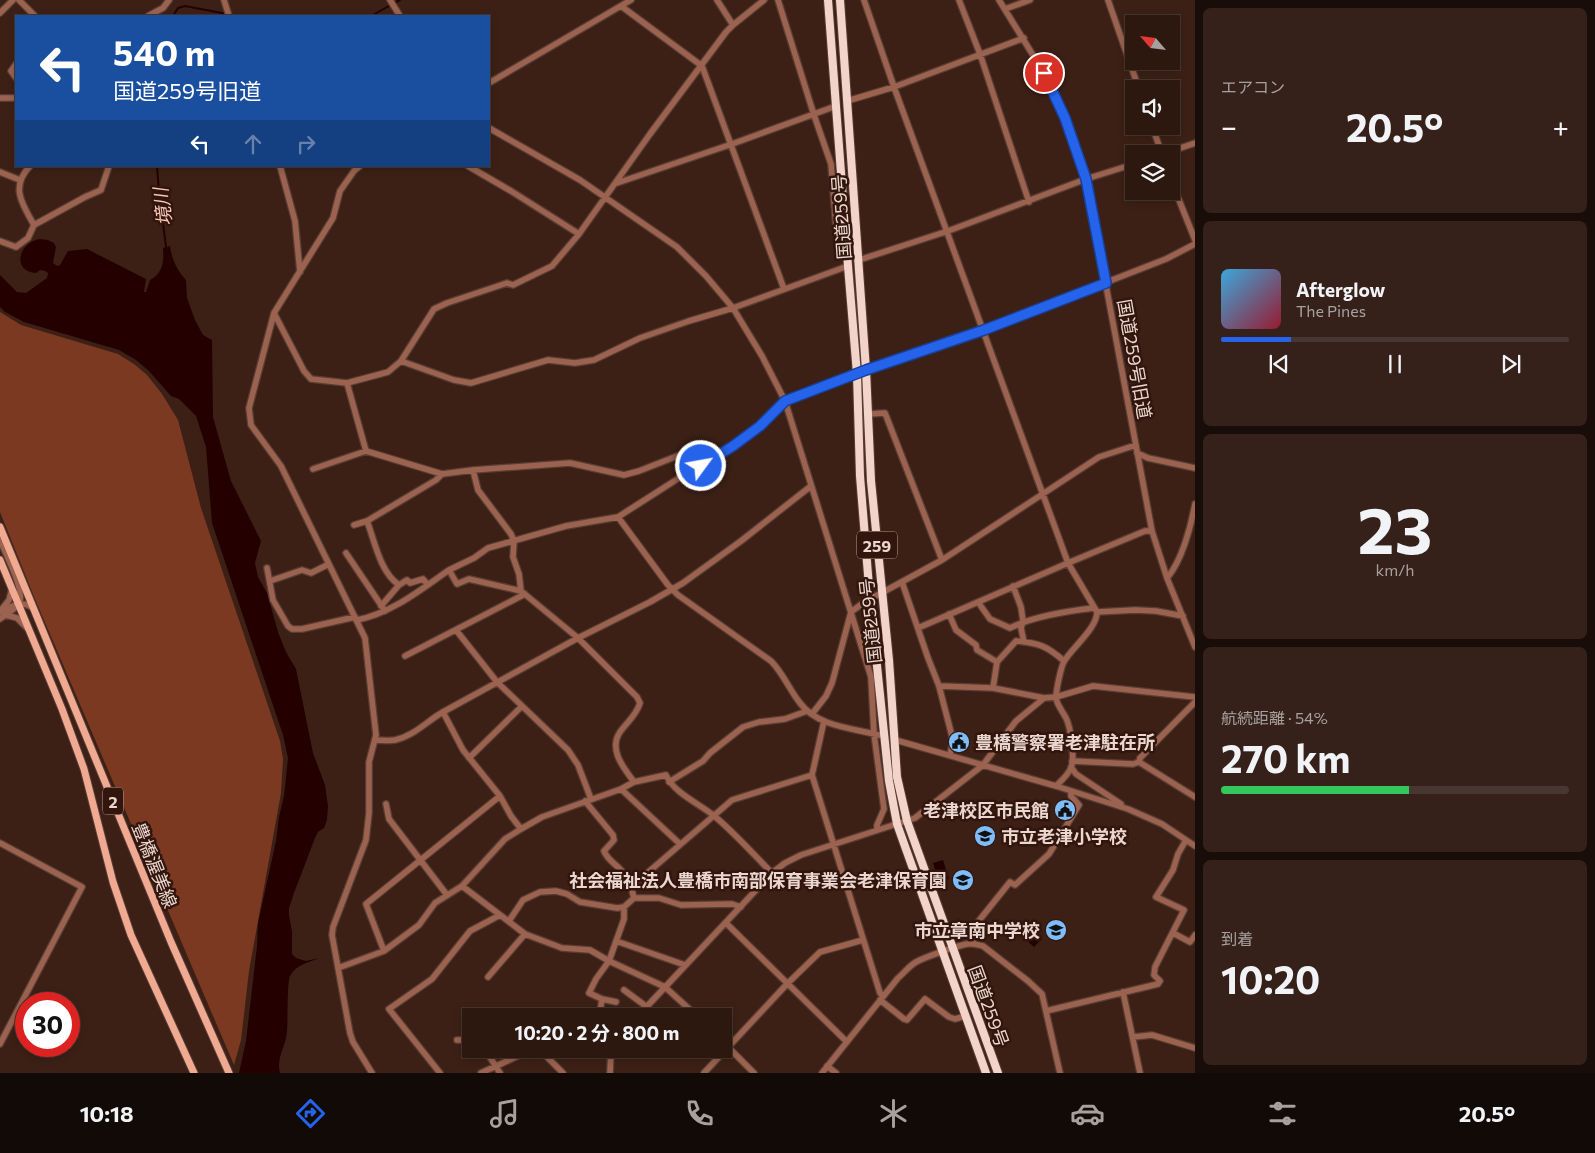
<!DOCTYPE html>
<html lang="ja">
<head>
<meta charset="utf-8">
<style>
	body { margin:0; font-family:Commissioner,"Noto Sans JP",sans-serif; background:#352119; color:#f1f3f6; height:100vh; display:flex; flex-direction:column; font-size:19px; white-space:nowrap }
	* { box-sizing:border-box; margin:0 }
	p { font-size:16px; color:#a7a09f }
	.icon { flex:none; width:28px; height:28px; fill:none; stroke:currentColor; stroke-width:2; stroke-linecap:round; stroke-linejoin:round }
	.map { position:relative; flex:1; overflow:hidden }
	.sheet { display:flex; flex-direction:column; gap:8px; padding:8px; background:#190d09; width:400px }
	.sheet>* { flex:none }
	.banner { position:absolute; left:15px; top:15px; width:475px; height:152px; border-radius:0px; box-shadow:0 2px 8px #0003,0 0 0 1px #483730; background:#1a4fa0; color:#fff; overflow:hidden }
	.needle { width:32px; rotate:298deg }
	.fabs { position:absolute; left:1125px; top:15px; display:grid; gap:10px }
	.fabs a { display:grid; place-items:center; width:55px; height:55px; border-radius:0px; background:#2d1810; box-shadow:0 2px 8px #0003,0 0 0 1px #483730; font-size:25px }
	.speed { position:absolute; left:15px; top:992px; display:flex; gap:10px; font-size:25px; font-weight:700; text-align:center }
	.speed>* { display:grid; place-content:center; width:65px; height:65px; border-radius:50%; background:#2d1810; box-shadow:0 2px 8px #0003,0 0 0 1px #483730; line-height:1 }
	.speed .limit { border:8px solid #d22; background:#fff; color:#111 }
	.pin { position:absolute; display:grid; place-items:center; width:42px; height:42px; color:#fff; margin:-21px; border:2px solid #fff; border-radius:50%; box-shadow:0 1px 5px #0007 }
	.me { position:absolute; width:55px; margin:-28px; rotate:58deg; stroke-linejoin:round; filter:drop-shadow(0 0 4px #0008) }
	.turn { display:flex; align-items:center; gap:18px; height:105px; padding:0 15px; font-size:22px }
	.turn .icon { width:65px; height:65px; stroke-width:2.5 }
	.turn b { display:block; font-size:35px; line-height:42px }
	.lanes { display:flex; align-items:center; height:48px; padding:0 15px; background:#0003; justify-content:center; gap:25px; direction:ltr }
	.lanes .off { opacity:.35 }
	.big { font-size:38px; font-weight:700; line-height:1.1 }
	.sheet .widget { flex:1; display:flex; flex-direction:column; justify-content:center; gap:8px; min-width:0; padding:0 18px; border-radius:8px; background:#352119 }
	.sheet .dial { align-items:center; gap:0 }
	.dial b { font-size:65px; line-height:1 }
	.song { display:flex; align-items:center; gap:15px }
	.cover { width:60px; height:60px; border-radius:8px; background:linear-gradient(135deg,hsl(200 70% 55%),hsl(350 70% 35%)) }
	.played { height:5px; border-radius:2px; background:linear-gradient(90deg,#2563eb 20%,#483730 20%) }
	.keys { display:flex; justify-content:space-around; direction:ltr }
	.heat { display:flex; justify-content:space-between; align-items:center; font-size:28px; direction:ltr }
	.charge { height:8px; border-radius:4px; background:linear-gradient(90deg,#34c759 54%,#483730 0) }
	.trip { position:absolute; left:462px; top:1008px; width:270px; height:50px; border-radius:0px; background:#2d1810; box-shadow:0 2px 8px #0003,0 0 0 1px #483730; font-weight:700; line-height:50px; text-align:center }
	.menu { display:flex; height:80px; justify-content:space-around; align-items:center; background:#120a06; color:#a7a09f }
	.menu .icon { width:35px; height:35px }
	.menu .on { color:#2563eb }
	.menu b { font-size:22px; color:#f1f3f6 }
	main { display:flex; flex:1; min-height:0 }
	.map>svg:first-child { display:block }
	.green { fill:#7c3922 }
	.water { fill:#250000 }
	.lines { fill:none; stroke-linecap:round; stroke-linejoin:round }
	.stream { stroke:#250000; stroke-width:2 }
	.minor-casing { stroke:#583d34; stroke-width:8 }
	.major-casing { stroke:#583d34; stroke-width:9 }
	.highway-casing { stroke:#583d34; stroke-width:10 }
	.minor { stroke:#9b624f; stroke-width:5.5 }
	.major { stroke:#f1aa92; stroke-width:7 }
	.highway { stroke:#f2d4ca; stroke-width:8 }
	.route-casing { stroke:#184099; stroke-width:12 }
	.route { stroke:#2563eb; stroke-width:9 }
	.labels { text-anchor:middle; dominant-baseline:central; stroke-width:5; stroke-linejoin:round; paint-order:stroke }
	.shield { fill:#32160d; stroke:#b49d96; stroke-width:1 }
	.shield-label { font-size:16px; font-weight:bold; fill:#ebd7d0 }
	.street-label { font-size:18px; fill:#ebd7d0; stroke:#32160d }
	.poi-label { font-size:18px; font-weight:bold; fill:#ebd7d0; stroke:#32160d; text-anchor:end }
	.water-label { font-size:19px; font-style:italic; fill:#f8c7b8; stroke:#32160d }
</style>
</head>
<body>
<main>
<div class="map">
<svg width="1195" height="1073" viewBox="0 0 1195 1073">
	<rect width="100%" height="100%" fill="#3c2016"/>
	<path class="green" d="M0,312L21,325L118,354L134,364L147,375L162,394L178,420L201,508L280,741L283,759L281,793L249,971L241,1040L234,1065L35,599L0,512Z"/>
	<path class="water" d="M40,239L48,240L54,243L56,247L53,263L57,266L60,265L68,251L87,249L146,279L144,292H146L150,280C163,273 164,262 163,248L170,246C172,260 177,270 186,280L187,298L195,320L203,335L212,340L213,417L231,481L261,541L255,563L258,577L267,593L278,632L286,652L296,669L313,753L325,785L328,806L327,820L324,828L318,832L315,838L294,893L289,908V915L292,932V954L296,958L306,961L319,958C307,963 296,965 290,976C287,982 288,1021 287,1031C286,1047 276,1057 280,1073H239L246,1041L257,946L258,923L276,841L279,817L284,796L288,758L283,735L212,523L206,447L196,416L179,399L171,396L149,371L136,360L119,350L24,322L5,312L0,307V275L17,292L26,293L47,278L48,273L45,271L40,270L36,273C10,271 20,241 40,239Z
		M943,860L949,879L939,882L933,863Z
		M1027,925L1042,939L1034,947L1019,933Z"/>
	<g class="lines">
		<path class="stream" d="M396,2L400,0
			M173,16L178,8L185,6L227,14
			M371,16L389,6
			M157,166L159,192L166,247"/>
		<g class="minor-casing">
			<path id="minor" d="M19,0L35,16
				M224,0L229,16
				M390,0L400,16
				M717,0L733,25
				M778,0L814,115L831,164L836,226L845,230
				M864,0L894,87L1068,563L1097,612C1097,628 1073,647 1065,660C1061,665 1056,691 1056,698C1057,705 1063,712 1066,718C1071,728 1075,758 1071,768C1068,775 1061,781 1056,786
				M959,0L980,54L1029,202
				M999,0L1044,73L1065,118L1086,179L1152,531L1167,578L1195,647
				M1108,0L1139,89
				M621,6L702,66L784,289
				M1005,9L1030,0
				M0,13L13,0
				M148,16L163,8L169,0
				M16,64L11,71L16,78
				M489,83L631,0
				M0,98H16
				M847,101L894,87L1024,38
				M1152,126L1162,154
				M489,128L580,180L677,247L706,276L733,308L762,356L785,401L871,677L874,734L884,809L877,825V830
				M1163,154L1195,143
				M30,166C10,187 22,204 34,225
				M280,166L295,221L300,272
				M360,166L354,171L340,191L333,218L274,313L304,371L311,379L347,383L388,372L401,361L434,309L447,303L507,283L513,285L552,266L579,234L650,134L726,32L733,25L764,0
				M468,166L511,191L579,234
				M0,172L20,180
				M1171,180L1195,240
				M617,183L732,144L836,106
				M0,241L16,247L28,238L34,225L85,197L101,190L109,166
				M859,260L948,231L1086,179L1134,164
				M274,313L249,408L251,425L281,466L365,638L376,735L369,762V813L366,840L333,927L332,935L350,1033L353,1042L372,1073
				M401,361L454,380L471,383L548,360L575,363L594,360L640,338L689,321L733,308L848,266
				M347,383L366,451L442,474L473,470L570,463L624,475L639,471L695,449L708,450L720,454
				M868,414L885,413L942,560
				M1137,453L1148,458L1195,468
				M313,469L366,451
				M473,470L478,490L511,534L514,541L513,557L519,574L521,591
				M618,517L668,585L678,595L771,661C783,673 789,689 800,703C818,727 852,728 879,735
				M367,521C375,542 380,572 399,585
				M354,525L367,521L436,480L442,474
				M0,540C5,553 26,592 19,604C14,610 6,614 0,619
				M346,553L385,611
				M267,568L273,600L288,626L292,629H302L355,617
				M449,570L474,558L488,548L566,526L618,517L679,478L733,447L760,426L785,401L866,370L984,330L1166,259L1195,244
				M1167,578C1182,561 1191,526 1195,504
				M270,581L302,570L311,573L327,565
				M902,582L928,658L939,686L953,740L950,755
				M1013,586L1021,607L1023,621L1021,628L1024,642
				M978,602L990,619L1010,628C1034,616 1067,611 1094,608
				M381,606L399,585L407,580L410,583L423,579L428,585
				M2,609L9,600L12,589
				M0,612C11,606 23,599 34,609
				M1097,612L1135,610L1156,611L1183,616
				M949,614L956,630L976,645L977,650L997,662
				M6,615L17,618L28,629
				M357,620C392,613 420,590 449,570L457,584L469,579L521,591L578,638L637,697L640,703C636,716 627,722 620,732C608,750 624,768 634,782
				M918,628L1068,563L1145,531H1152
				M456,630L497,682L568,750L578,765L591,799
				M405,656L525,594
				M939,686L993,688L1044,698
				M993,688L997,662L1016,641C1039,643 1047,646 1064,661
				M443,712L463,750L500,796L511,816L521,829
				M812,714L826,696L832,683L851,612L863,603L942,560L1099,457L1136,445
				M824,721L812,775L880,993L883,996
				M376,740C382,740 389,741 395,740C414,736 427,721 443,712L578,638L650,602L683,583L741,541L811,486
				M899,741L1056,786L1128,809L1162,824L1195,846
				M469,758L522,706
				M1072,761L1133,764L1139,762L1140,758L1195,702
				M1139,762L1195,797
				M1071,767L1076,774L1121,804
				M669,782L703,761L710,753L743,727L759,722L785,719L807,711
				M621,789L680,844
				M585,801L613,835L614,840L604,851C607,859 614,863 620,869C628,877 632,888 634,898
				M386,804L389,819L447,895
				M0,843L82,887L0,1044
				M462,886L525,934L562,948L590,950L609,961L665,987L697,1016
				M631,887L732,800L812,775
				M509,921L523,900L540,892L556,891L567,894L580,902L617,908L624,907
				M726,923L847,1042
				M1173,933L1190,942L1195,935
				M616,941L685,965
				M974,944L969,933L1010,882L1015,885L1049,854L1079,805L1071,796V791
				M384,951L366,904L500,796
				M338,968L384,951L419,925L435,903L462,886L505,839L521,829L542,817L621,789L634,782L666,775C674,793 698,803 713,815C734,832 753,854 772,873
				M488,977L525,934
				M624,990L647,1007
				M1123,992L1140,1073
				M602,999L600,1012L602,1016
				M880,1000L904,1019L907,1020L925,999L949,1017L955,1019L966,1016
				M616,1002L602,999L589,993L596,979L609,961L624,919V907L634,898H659L681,905L732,904L741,907
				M1046,1011L1158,984L1160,981L1154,975L1155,967L1184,910L1156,897L1173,870L1178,854L1186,840
				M638,1016L772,873L785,863L801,855L915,818L983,765L1016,721L1044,698L1056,697L1093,686L1195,697
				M1133,1037L1152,1035L1195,1048
				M457,1040H466L471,1043
				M724,1043L754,1073
				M483,1049L486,1051L500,1073
				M540,1049L541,1051L563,1073
				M827,1066L836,1073
				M440,1073L389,1009L432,979L470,931L500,915
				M481,1073L533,1049
				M610,1073L611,1049
				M704,1073L787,984L820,952L863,940
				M822,1073L898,978C904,973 909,966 916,962C925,957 957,946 967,944C973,943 978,945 983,946L1028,981L1042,994L1060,1073"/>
		</g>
		<g class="major-casing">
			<path id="major" d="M0,527L171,942L229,1073
				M0,560L62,709L84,769L113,882L131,935L194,1073"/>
		</g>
		<g class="highway-casing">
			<path id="highway" d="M828,0L848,266L857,374L860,476L870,599L889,781L897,824L986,1073
				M840,0L866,370L871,481L889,660L897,777L907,821L998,1073"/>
		</g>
		<use href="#minor" class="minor"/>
		<use href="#major" class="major"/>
		<use href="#highway" class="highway"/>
	</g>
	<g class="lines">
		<g class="route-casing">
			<path id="route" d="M701,466L733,446L760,426L785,401L866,370L984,330L1106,283L1086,179L1065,118L1044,73"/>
		</g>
		<use href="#route" class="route"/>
	</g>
	<defs>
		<g id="civic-disc" transform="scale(1.125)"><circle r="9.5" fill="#7fbdfa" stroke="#32160d"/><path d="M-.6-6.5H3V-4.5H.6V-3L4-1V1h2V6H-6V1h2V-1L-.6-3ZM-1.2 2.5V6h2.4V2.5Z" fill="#111"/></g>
		<g id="school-disc" transform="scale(1.125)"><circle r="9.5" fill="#7fbdfa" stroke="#32160d"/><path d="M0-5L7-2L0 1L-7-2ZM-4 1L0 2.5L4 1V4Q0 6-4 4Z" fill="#111"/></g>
	</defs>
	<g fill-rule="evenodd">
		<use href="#civic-disc" x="959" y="742"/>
		<use href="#civic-disc" x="1065" y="810"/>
		<use href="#school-disc" x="985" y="836"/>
		<use href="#school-disc" x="963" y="880"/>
		<use href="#school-disc" x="1056" y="930"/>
	</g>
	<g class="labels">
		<g class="shield">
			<rect x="857" y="531.5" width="40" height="27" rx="4"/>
			<rect x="103" y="787.5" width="20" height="27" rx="4"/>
		</g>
		<g class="shield-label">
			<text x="877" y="545">259</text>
			<text x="113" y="801">2</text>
		</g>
		<g class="street-label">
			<text transform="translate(841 217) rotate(-94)">国道259号</text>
			<text transform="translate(1135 359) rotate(80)">国道259号旧道</text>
			<text transform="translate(870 621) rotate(-96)">国道259号</text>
			<text transform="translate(155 865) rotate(68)">豊橋渥美線</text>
			<text transform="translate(989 1006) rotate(70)">国道259号</text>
		</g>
		<g class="poi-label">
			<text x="975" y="742" text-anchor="start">豊橋警察署老津駐在所</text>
			<text x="1049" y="810">老津校区市民館</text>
			<text x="1001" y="836" text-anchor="start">市立老津小学校</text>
			<text x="947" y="880">社会福祉法人豊橋市南部保育事業会老津保育園</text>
			<text x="1040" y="930">市立章南中学校</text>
		</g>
		<g class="water-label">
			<text transform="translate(162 207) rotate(-97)">境川</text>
		</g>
	</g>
</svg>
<div class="fabs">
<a><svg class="needle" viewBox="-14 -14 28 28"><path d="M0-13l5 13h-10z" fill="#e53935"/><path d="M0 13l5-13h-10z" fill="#a7a09f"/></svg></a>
<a><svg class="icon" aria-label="sound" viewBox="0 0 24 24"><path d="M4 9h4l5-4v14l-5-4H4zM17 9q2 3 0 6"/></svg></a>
<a><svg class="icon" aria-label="layers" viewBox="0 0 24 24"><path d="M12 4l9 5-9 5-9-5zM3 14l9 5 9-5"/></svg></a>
</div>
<div class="speed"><div class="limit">30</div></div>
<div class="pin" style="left:1044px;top:73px;background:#d93025"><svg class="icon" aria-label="arrive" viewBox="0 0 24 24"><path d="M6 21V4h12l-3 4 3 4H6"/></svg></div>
<svg class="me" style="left:701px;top:466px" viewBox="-20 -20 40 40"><circle r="17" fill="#2563eb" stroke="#fff" stroke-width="3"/><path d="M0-11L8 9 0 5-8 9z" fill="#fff"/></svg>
<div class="trip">10:20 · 2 分 · 800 m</div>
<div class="banner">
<div class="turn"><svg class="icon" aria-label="left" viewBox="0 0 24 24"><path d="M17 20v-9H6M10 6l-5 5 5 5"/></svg><div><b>540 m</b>国道259号旧道</div></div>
<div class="lanes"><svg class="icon" aria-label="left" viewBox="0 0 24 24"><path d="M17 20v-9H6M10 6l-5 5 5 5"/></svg><svg class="icon off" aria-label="ahead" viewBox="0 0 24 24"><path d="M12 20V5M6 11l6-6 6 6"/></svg><svg class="icon off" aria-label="right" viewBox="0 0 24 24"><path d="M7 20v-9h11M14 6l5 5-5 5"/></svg></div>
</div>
</div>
<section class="sheet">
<div class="widget"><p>エアコン</p>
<div class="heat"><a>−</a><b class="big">20.5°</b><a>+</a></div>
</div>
<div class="widget">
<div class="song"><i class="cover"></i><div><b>Afterglow</b><p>The Pines</p></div></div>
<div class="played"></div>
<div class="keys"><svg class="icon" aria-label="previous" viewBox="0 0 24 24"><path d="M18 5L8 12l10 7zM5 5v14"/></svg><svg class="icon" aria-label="pause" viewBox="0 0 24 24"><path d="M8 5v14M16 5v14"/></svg><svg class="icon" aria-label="next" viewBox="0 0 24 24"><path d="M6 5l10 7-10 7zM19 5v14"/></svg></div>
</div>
<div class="widget dial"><b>23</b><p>km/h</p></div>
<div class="widget"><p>航続距離 · 54%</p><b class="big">270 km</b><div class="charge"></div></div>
<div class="widget"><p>到着</p><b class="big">10:20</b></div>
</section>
</main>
<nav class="menu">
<b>10:18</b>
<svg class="icon on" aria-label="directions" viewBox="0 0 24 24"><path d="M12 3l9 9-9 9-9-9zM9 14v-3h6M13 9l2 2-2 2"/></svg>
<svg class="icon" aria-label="music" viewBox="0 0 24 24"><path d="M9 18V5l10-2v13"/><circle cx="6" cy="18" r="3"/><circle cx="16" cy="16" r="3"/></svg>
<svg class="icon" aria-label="phone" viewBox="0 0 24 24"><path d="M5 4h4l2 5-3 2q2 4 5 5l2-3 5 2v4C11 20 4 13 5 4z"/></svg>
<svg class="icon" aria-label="climate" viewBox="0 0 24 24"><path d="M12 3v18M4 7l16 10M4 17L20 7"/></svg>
<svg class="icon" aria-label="car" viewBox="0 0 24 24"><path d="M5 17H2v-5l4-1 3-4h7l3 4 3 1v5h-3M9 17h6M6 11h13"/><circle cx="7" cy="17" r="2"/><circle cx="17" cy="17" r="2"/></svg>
<svg class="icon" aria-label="filters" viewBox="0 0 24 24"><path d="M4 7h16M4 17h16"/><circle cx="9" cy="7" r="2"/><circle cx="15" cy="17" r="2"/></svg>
<b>20.5°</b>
</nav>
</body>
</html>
